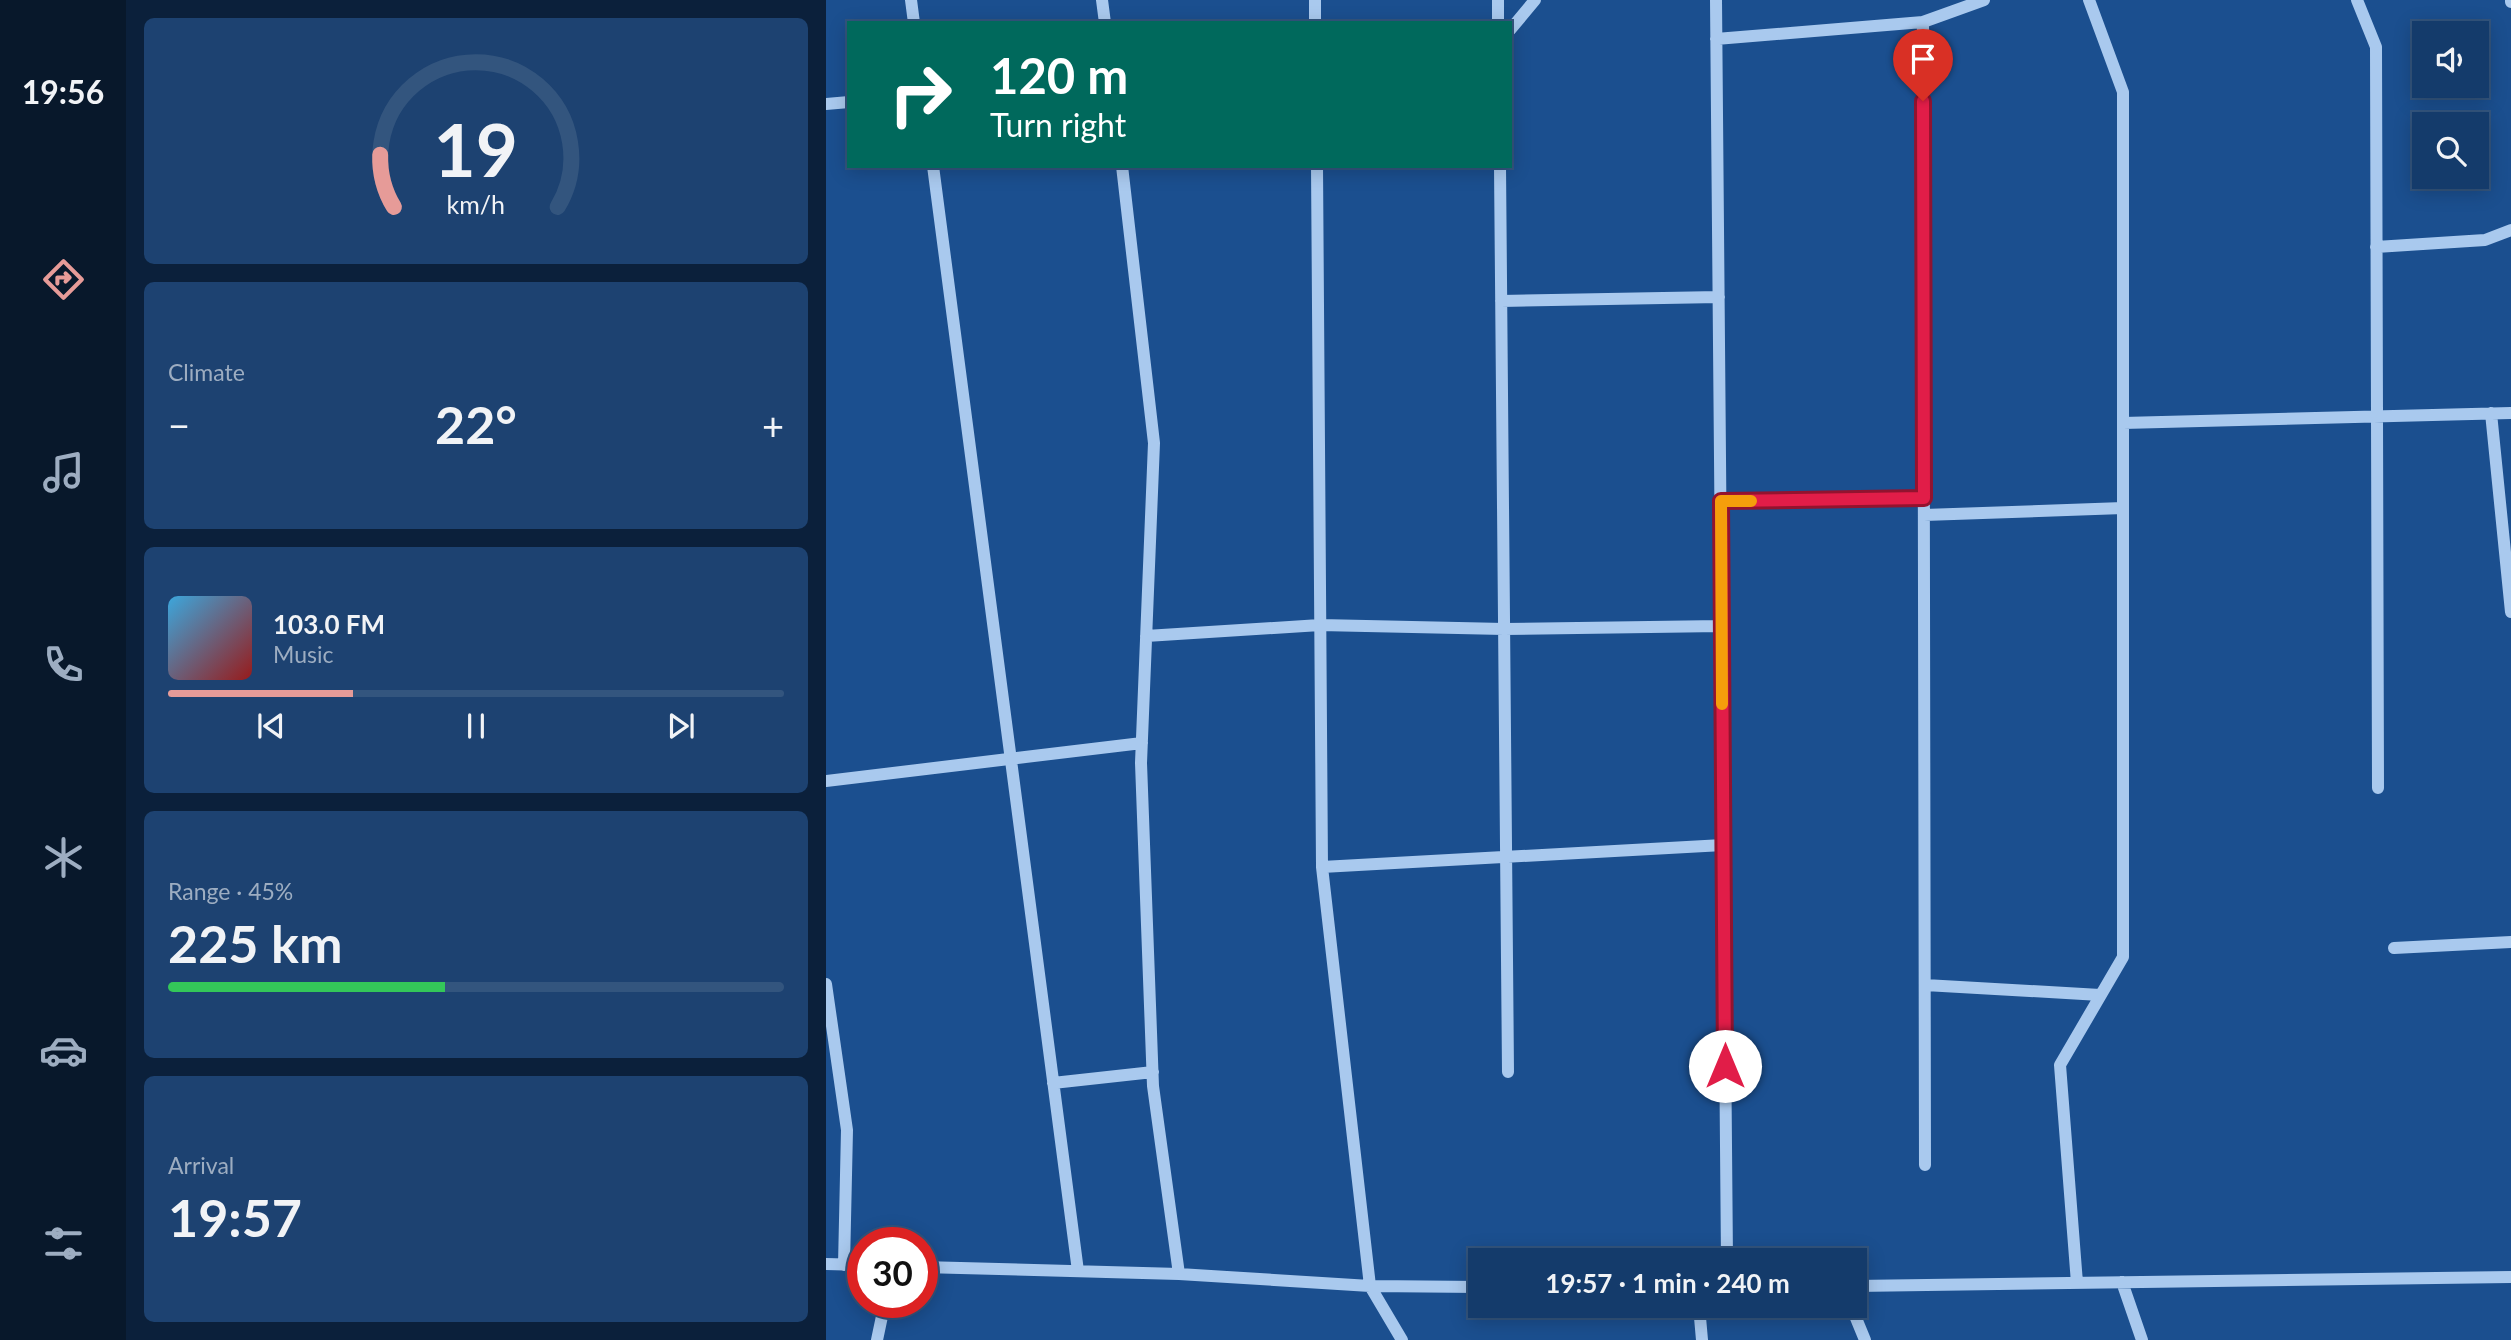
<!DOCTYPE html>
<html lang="en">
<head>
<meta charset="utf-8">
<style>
	body { margin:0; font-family:Lato,sans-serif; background:#1d4271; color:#f1f3f6; height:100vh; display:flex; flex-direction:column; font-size:26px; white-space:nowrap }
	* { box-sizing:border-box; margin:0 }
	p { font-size:23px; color:#9dadc1 }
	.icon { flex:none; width:38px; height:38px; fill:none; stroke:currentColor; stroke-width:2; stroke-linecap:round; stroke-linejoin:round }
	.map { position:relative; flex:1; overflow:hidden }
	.sheet { display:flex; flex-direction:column; gap:18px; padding:18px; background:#0b203b; width:700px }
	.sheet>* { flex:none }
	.guide { position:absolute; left:21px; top:21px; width:665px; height:147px; border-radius:0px; box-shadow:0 4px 18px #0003,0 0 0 2px #33557e; background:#00695c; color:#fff; overflow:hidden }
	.fabs { position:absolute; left:1586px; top:21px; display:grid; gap:14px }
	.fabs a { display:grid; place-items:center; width:77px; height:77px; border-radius:0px; background:#143b6b; box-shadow:0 4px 18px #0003,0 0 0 2px #33557e; font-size:35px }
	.speed { position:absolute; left:21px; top:1227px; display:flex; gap:14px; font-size:35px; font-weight:700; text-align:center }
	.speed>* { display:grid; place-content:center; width:91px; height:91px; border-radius:50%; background:#143b6b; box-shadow:0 4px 18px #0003,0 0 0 2px #33557e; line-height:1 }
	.speed .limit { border:10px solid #d22; background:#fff; color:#111 }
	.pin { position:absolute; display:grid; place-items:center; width:60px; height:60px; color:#fff; margin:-72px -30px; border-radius:50% 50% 50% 0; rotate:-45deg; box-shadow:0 0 7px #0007 }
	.pin .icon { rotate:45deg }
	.me { position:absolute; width:77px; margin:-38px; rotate:0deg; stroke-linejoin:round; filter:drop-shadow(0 0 5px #0008) }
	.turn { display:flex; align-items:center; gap:24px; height:147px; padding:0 28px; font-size:32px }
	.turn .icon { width:91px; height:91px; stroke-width:2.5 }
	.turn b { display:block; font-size:49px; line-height:60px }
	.big { font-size:52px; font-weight:700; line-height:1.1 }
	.sheet .tile { flex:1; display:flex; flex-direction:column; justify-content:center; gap:10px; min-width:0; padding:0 24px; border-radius:10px; background:#1d4271 }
	.sheet .dial { align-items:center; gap:0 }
	.dial svg { height:182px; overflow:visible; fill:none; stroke:#33557e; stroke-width:7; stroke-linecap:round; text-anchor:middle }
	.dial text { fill:#f1f3f6; stroke:none }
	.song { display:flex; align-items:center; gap:21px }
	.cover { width:84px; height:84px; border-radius:10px; background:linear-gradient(135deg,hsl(200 70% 55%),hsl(0 70% 35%)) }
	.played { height:7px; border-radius:4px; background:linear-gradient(90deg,#e69b98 30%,#33557e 30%) }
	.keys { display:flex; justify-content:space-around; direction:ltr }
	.heat { display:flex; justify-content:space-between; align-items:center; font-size:38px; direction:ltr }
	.charge { height:10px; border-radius:5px; background:linear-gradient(90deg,#34c759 45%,#33557e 0) }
	.trip { position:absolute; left:642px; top:1248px; width:399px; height:70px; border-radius:0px; background:#143b6b; box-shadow:0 4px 18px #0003,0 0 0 2px #33557e; font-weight:700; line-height:70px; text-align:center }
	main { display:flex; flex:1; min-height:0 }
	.menu { display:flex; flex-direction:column; width:126px; justify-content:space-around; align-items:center; background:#08182b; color:#9dadc1 }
	.menu .icon { width:49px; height:49px }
	.menu .selected { color:#e69b98 }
	.menu b { font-size:32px; color:#f1f3f6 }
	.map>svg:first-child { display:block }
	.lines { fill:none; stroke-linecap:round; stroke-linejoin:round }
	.minor { stroke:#a9c9ee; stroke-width:12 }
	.route-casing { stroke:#92132f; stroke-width:18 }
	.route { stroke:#e11d48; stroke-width:12 }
	.slow { stroke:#f59e0b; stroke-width:12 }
</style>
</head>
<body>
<main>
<nav class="menu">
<b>19:56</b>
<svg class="icon selected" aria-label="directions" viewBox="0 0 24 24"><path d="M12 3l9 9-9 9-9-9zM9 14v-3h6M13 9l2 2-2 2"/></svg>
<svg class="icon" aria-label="music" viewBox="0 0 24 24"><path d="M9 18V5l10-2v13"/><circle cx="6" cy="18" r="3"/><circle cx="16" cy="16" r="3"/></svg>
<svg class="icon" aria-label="phone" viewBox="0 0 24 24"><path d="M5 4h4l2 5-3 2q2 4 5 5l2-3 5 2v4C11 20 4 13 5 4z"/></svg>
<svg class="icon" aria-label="climate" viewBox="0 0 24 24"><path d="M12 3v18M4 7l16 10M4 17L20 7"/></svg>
<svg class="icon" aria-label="car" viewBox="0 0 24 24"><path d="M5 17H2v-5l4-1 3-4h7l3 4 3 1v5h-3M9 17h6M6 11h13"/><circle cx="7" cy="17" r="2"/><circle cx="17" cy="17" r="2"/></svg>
<svg class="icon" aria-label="filters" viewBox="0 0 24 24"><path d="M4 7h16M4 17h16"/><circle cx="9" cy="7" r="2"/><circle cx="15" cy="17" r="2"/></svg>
</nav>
<section class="sheet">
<div class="tile dial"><svg viewBox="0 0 100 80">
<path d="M14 69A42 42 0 1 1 86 69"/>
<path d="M14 69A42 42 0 0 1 8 46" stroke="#e69b98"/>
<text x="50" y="56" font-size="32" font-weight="700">19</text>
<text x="50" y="72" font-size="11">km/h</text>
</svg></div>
<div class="tile"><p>Climate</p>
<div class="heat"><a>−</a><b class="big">22°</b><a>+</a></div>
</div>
<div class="tile">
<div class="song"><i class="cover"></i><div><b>103.0 FM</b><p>Music</p></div></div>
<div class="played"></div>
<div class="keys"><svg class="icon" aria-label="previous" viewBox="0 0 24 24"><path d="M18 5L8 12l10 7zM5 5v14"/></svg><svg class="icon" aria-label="pause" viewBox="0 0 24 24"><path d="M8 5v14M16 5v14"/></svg><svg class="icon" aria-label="next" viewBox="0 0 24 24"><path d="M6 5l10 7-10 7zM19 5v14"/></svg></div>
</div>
<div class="tile"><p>Range · 45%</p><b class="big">225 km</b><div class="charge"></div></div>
<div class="tile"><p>Arrival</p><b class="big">19:57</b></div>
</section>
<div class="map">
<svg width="1685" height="1340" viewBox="0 0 1685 1340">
	<rect width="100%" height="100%" fill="#1b4f8f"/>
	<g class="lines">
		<path class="minor" d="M85,0L88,23
			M276,0L279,23
			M489,0V23
			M672,0V23
			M890,0L901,1260
			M1531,0L1550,47L1552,788
			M1685,0V2
			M1097,22L1099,1165
			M684,30L709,0
			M890,39L1097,22L1158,0
			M0,104L23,102
			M107,166L252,1271
			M296,166L328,443L315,763L327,1086L353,1274
			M491,166L496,867L544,1286L576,1340
			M674,166L682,1072
			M1550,247L1659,240L1685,230
			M675,301L893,297
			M1665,413L1685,612
			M1297,423L1685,413
			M895,501L1098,498
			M1098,515L1297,508
			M320,636L494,625L678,629L895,626
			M0,781L316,743
			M496,867L897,845
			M1568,948L1685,942
			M0,984L21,1130L18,1265
			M1099,985L1274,995
			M227,1083L327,1072
			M0,1264L37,1265
			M96,1267L353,1274L544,1286L654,1287
			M1296,1282L1316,1340
			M1251,1283L1234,1065L1297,957V92L1263,0
			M1029,1286L1685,1277
			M873,1306L876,1340
			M1025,1306L1039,1340
			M51,1340L59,1302"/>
	</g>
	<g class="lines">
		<g class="route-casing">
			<path id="route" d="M899,1066L895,501L1098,498L1097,101"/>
		</g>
		<use href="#route" class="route"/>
		<path class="slow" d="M896,704L895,501H925"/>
	</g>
</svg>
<div class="fabs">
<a><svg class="icon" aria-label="sound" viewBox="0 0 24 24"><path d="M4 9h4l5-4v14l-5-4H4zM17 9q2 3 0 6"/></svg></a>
<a><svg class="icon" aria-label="search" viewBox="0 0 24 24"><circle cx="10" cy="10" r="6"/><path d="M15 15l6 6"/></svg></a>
</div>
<div class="speed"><div class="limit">30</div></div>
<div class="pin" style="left:1097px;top:101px;background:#d93025"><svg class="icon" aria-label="arrive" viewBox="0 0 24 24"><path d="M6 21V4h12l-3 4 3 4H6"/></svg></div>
<svg class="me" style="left:899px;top:1066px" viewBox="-20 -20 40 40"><circle r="19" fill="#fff"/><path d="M0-13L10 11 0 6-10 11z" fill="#e11d48"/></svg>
<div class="trip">19:57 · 1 min · 240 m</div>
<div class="guide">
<div class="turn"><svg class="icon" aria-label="right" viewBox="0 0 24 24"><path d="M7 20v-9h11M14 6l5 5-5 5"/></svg><div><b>120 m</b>Turn right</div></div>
</div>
</div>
</main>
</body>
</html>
